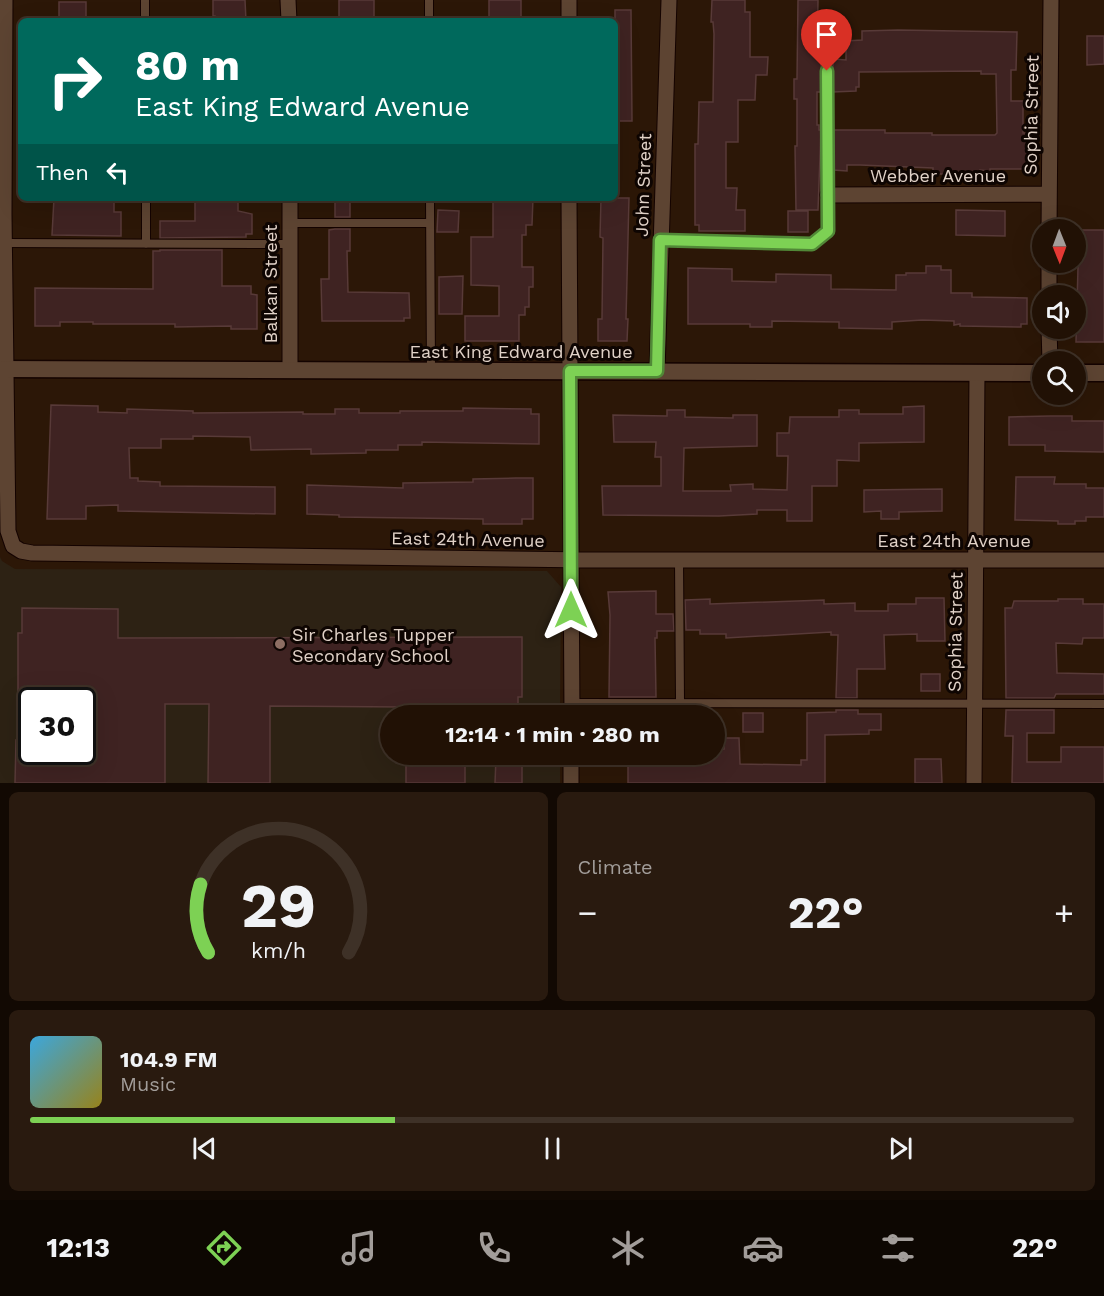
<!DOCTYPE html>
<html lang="en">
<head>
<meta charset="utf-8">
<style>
	body { margin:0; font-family:"Work Sans",sans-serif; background:#291a0f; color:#f1f3f6; height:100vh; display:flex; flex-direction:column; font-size:22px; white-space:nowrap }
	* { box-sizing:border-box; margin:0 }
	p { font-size:20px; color:#a29d9a }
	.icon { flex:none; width:33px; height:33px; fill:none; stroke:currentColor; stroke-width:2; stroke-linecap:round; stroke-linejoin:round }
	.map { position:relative; height:783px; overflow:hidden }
	.drawer { display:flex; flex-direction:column; gap:9px; padding:9px; background:#120903; flex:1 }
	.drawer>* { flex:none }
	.hud { position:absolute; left:18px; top:18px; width:600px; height:183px; border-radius:9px; box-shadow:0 6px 24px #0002,0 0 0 2px #3e3127; background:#00695c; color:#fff; overflow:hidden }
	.needle { width:39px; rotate:179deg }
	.fabs { position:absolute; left:1032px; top:219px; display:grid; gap:12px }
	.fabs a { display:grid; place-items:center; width:54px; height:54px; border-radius:50%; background:#211105; box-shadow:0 6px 24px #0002,0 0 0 2px #3e3127; font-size:30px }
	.speed { position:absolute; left:18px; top:687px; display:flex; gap:12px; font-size:30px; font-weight:700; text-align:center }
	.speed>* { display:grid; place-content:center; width:78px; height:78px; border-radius:50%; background:#211105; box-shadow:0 6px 24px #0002,0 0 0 2px #3e3127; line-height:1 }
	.speed .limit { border:3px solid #111; border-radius:9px; background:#fff; color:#111 }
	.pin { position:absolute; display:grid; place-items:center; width:51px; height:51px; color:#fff; margin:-62px -26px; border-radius:50% 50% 50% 0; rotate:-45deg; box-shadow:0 0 6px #0007 }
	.pin .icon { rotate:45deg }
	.me { position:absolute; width:66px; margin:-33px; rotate:0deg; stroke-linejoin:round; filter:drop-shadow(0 0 4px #0008) }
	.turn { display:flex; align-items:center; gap:21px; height:126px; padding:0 18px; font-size:27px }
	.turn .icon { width:78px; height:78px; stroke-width:2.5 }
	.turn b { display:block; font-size:42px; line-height:51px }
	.then { display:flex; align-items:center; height:57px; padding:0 18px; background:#0003; gap:12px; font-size:22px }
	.big { font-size:45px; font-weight:700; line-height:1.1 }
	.drawer .tile { flex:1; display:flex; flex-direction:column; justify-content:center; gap:9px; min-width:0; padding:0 21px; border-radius:9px; background:#291a0f }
	.drawer .dial { align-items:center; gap:0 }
	.dial svg { height:156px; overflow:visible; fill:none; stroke:#3e3127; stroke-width:7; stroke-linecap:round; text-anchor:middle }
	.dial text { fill:#f1f3f6; stroke:none }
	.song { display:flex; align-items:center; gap:18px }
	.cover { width:72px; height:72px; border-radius:9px; background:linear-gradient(135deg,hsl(200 70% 55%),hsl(50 70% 35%)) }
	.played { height:6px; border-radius:3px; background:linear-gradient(90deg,#7dd154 35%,#3e3127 35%) }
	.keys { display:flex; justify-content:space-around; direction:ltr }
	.heat { display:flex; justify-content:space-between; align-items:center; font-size:33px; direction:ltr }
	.drawer .tiles { flex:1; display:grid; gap:9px; grid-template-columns:1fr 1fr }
	.tile:last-child { grid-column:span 2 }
	.trip { position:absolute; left:380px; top:705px; width:345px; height:60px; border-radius:30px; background:#211105; box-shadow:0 6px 24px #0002,0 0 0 2px #3e3127; font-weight:700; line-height:60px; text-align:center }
	.tabs { display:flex; height:96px; justify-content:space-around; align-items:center; background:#0d0702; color:#a29d9a }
	.tabs .icon { width:42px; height:42px }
	.tabs .selected { color:#7dd154 }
	.tabs b { font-size:27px; color:#f1f3f6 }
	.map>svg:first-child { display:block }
	.education { fill:#2d2214; fill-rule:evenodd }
	.building { fill:#3f2322; stroke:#583a38; stroke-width:1.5 }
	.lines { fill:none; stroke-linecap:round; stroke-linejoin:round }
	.service-casing { stroke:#140300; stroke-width:10 }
	.minor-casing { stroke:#140300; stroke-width:17 }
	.secondary-casing { stroke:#140300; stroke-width:19 }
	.service { stroke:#5d4432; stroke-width:8 }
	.minor { stroke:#5d4432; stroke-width:15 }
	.secondary { stroke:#5d4432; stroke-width:16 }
	.route-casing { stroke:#518837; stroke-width:15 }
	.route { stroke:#7dd154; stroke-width:10 }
	.education-dot { fill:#8d6e63; stroke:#0e0502; stroke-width:2 }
	.labels { text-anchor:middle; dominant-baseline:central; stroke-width:6; stroke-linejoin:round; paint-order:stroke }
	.street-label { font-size:18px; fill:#e0d1c7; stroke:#0e0502 }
	.poi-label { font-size:18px; fill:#e0d1c7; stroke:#0e0502; text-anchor:start }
</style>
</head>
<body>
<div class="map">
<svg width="1104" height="783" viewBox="0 0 1104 783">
	<rect width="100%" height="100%" fill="#2c1707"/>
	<path class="education" d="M0,557L2,561L15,569L547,571L561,587L560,715L390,716V754L560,755V783H0ZM32,700H82V752H32Z"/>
	<path class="building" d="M213,0H245L246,21H215V16H213Z
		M339,0H374V21H339Z
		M489,0H521V21H489Z
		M712,0H745V12H750V57H768L767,75H756L755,100H738V142H726V188H737L736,210H745V231H699V225H695V144H698L699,102H713L714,34L713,22H711Z
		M798,0H818L817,59H821V92H817V125H819V130H821L818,210H796L795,146H797V99H794V79H797Z
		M59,2H86V21H59Z
		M615,10H631L632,121H615Z
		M898,30L1017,32L1016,70H1011V101H1023V133H1027V169H990V171L980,170V174H933V168L860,165H847V171L833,170V130H885V133H932V135H995L997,133L996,74H981V71L859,72V87H856V91L833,92V59L846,60V41L862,40V31Z
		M1087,36H1104V64L1087,65Z
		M54,198H114V212H121V236L52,235Z
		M195,198H238V211L252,214V234H246V237L160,238V221H195Z
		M335,198H350V217H335Z
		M493,198H533L532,225H526V235H522V267H533V287H529V307H525V315H519V341H465V316H499V286L471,285V237H493Z
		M601,198H629L626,319H628L627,341H598V319H602L603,238L600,237Z
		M438,210L459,211L458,232H437Z
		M956,210L1005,211V236L956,235Z
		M788,211H808V232H788Z
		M335,229H350V251H347L348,292L409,293L410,318H404V321H322L321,279H329V230Z
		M1079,230H1104V342H1076Z
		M160,250H222V286H251V294L257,295V329H231V326L175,327V324H93V322H60V326H35V288L153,289V251H160Z
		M926,266H941V270H951V293H972V297L1027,298V324H1021V327L960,326V324L954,325V321L922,320L892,322V329L839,328V322L772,321V327H750V324H688V268L732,269V281L776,282V274L831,275V289L896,290V275H906V273H926Z
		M463,276L462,314H439V277Z
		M51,405L98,406V412L127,413V409L193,411V413L303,412V414H335V409H359V413H400V411H463V408L531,409V414H539V444L422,442V445H398V450H366V453L311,454V449L251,450L250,437L193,436V439H161V448H129L130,478H138V481L160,482V486L275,487V514L118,511V505L86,506V519H47Z
		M924,406V442L859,443V461L837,460V486H812V521H787V510H757V514L719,516L603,515L602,486H661V457H655L656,442H614L613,415L667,416V410H685V417L733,418V415H757V446L684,448L683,491H731L730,485L753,484V489L787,490L788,456H777V433H789L790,417H839V410H859V414H903V407Z
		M1050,416H1072V421H1104V452L1045,451V445H1009V417Z
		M1016,477H1055L1054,484H1086V488H1104V517H1086V521H1075V524H1058V521L1015,520Z
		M516,478H533V519H522V524H483V519L339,517V515L307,514V485L403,488V483L473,482V479Z
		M942,489V511L899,512V519H881V511L864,512V490Z
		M656,591V614H673L674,631H657V638H655L656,697H609L610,615L608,592Z
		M916,598H944L945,641H917V634L884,635L885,669H857V698H836L838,635H831V632L726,638V634H700V630H686L685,600L710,599V604L824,600V604L855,603V611H888V604H916Z
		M1058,599H1083V604H1104V638H1083L1082,644L1056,643L1057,673L1104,674V694H1056L1054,698H1006L1005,608H1012L1014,601H1058Z
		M22,608L118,609V638L522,637V697H518V716H406V707L270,706V783H208L209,704H165V783H15L16,740H32V752H82V700H18V633H22Z
		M921,674H940V691H921Z
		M609,709H656V716H610Z
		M836,710H858V714H881V730H869V734L825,735V783H628V761L687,759V756H714V749H724V738H739L740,764L801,765V760H807V713L836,712Z
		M1006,710H1054V733H1027V762H1061V747H1104V783H1012L1013,736H1005Z
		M743,713H763V732H743Z
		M406,754H465V783H406Z
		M496,758H522V783H495Z
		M915,759H941L942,783H915Z"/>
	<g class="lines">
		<g class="service-casing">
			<path id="service" d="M145,0V21
				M429,0V21
				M146,198V244
				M430,198L431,370
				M290,223H430
				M660,240L812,244L827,231V26
				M5,243L289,244
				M679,560L680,702
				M572,703L1104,704"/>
		</g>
		<g class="minor-casing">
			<path id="minor" d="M5,0L4,214L8,531L13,546L21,551L32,553L592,560H1104
				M288,0L289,21
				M569,0V21
				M828,195L1049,194
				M290,198V370
				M569,198L572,716
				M1049,230L1051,0
				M1049,262V296
				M1049,328L1050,362
				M657,371L669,0
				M571,783V754
				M974,783L977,373"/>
		</g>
		<g class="secondary-casing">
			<path id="secondary" d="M0,369L1042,373
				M1076,373H1104"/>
		</g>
		<use href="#service" class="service"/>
		<use href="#minor" class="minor"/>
		<use href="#secondary" class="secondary"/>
	</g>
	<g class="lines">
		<g class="route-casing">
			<path id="route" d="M571,610L570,371H657L660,240L812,244L828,231L827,71"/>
		</g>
		<use href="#route" class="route"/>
	</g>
	<circle class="education-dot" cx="280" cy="644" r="6"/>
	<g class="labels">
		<g class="street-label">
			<text transform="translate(1031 115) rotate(-89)">Sophia Street</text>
			<text x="938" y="175">Webber Avenue</text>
			<text transform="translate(643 185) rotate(-88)">John Street</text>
			<text transform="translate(270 284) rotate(-90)">Balkan Street</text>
			<text x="521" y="351">East King Edward Avenue</text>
			<text transform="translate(468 539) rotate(1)">East 24th Avenue</text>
			<text x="954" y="540">East 24th Avenue</text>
			<text transform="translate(955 632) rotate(-89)">Sophia Street</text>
		</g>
		<g class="poi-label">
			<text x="292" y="634">Sir Charles Tupper<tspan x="292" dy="21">Secondary School</tspan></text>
		</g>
	</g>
</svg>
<div class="fabs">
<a><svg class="needle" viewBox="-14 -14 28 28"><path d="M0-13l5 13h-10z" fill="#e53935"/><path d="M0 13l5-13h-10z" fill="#a29d9a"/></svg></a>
<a><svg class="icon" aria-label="sound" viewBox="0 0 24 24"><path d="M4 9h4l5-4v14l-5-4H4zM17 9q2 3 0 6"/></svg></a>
<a><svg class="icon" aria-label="search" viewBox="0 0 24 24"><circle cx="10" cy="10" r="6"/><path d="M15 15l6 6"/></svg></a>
</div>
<div class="speed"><div class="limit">30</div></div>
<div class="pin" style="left:827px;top:71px;background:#d93025"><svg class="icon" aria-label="arrive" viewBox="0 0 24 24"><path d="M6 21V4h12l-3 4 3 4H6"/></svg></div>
<svg class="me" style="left:571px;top:610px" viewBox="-20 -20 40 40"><path d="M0-17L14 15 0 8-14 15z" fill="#7dd154" stroke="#fff" stroke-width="4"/></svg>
<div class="trip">12:14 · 1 min · 280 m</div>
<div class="hud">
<div class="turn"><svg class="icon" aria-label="right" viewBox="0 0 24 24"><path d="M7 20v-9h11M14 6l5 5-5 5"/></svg><div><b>80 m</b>East King Edward Avenue</div></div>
<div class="then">Then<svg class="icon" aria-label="left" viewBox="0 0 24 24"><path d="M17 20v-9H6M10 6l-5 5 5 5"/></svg></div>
</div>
</div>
<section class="drawer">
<div class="tiles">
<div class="tile dial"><svg viewBox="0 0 100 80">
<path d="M14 69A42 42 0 1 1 86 69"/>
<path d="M14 69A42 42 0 0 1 10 34" stroke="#7dd154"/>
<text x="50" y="56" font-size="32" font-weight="700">29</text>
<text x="50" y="72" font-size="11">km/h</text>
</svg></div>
<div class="tile"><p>Climate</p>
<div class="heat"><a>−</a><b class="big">22°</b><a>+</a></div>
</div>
<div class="tile">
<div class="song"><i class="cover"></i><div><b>104.9 FM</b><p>Music</p></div></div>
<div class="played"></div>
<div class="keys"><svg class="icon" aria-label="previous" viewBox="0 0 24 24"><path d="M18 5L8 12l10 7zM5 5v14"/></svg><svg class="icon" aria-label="pause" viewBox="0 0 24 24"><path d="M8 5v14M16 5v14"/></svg><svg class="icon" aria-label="next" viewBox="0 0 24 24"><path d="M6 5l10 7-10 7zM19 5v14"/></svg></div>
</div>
</div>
</section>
<nav class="tabs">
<b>12:13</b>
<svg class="icon selected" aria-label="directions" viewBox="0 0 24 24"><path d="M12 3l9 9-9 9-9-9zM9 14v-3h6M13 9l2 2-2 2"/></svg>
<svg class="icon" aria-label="music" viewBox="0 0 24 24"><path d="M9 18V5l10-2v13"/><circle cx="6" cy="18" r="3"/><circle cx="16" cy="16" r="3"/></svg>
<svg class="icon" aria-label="phone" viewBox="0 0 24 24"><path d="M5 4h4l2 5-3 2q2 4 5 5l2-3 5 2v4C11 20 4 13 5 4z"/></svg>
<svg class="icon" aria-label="climate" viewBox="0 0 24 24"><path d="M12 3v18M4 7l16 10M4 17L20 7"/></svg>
<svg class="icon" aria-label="car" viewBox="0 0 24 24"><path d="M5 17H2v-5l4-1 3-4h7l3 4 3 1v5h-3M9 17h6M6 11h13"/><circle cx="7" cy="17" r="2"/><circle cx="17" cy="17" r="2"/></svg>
<svg class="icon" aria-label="filters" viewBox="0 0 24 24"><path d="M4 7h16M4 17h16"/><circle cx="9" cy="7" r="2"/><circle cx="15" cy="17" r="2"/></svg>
<b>22°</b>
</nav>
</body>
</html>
